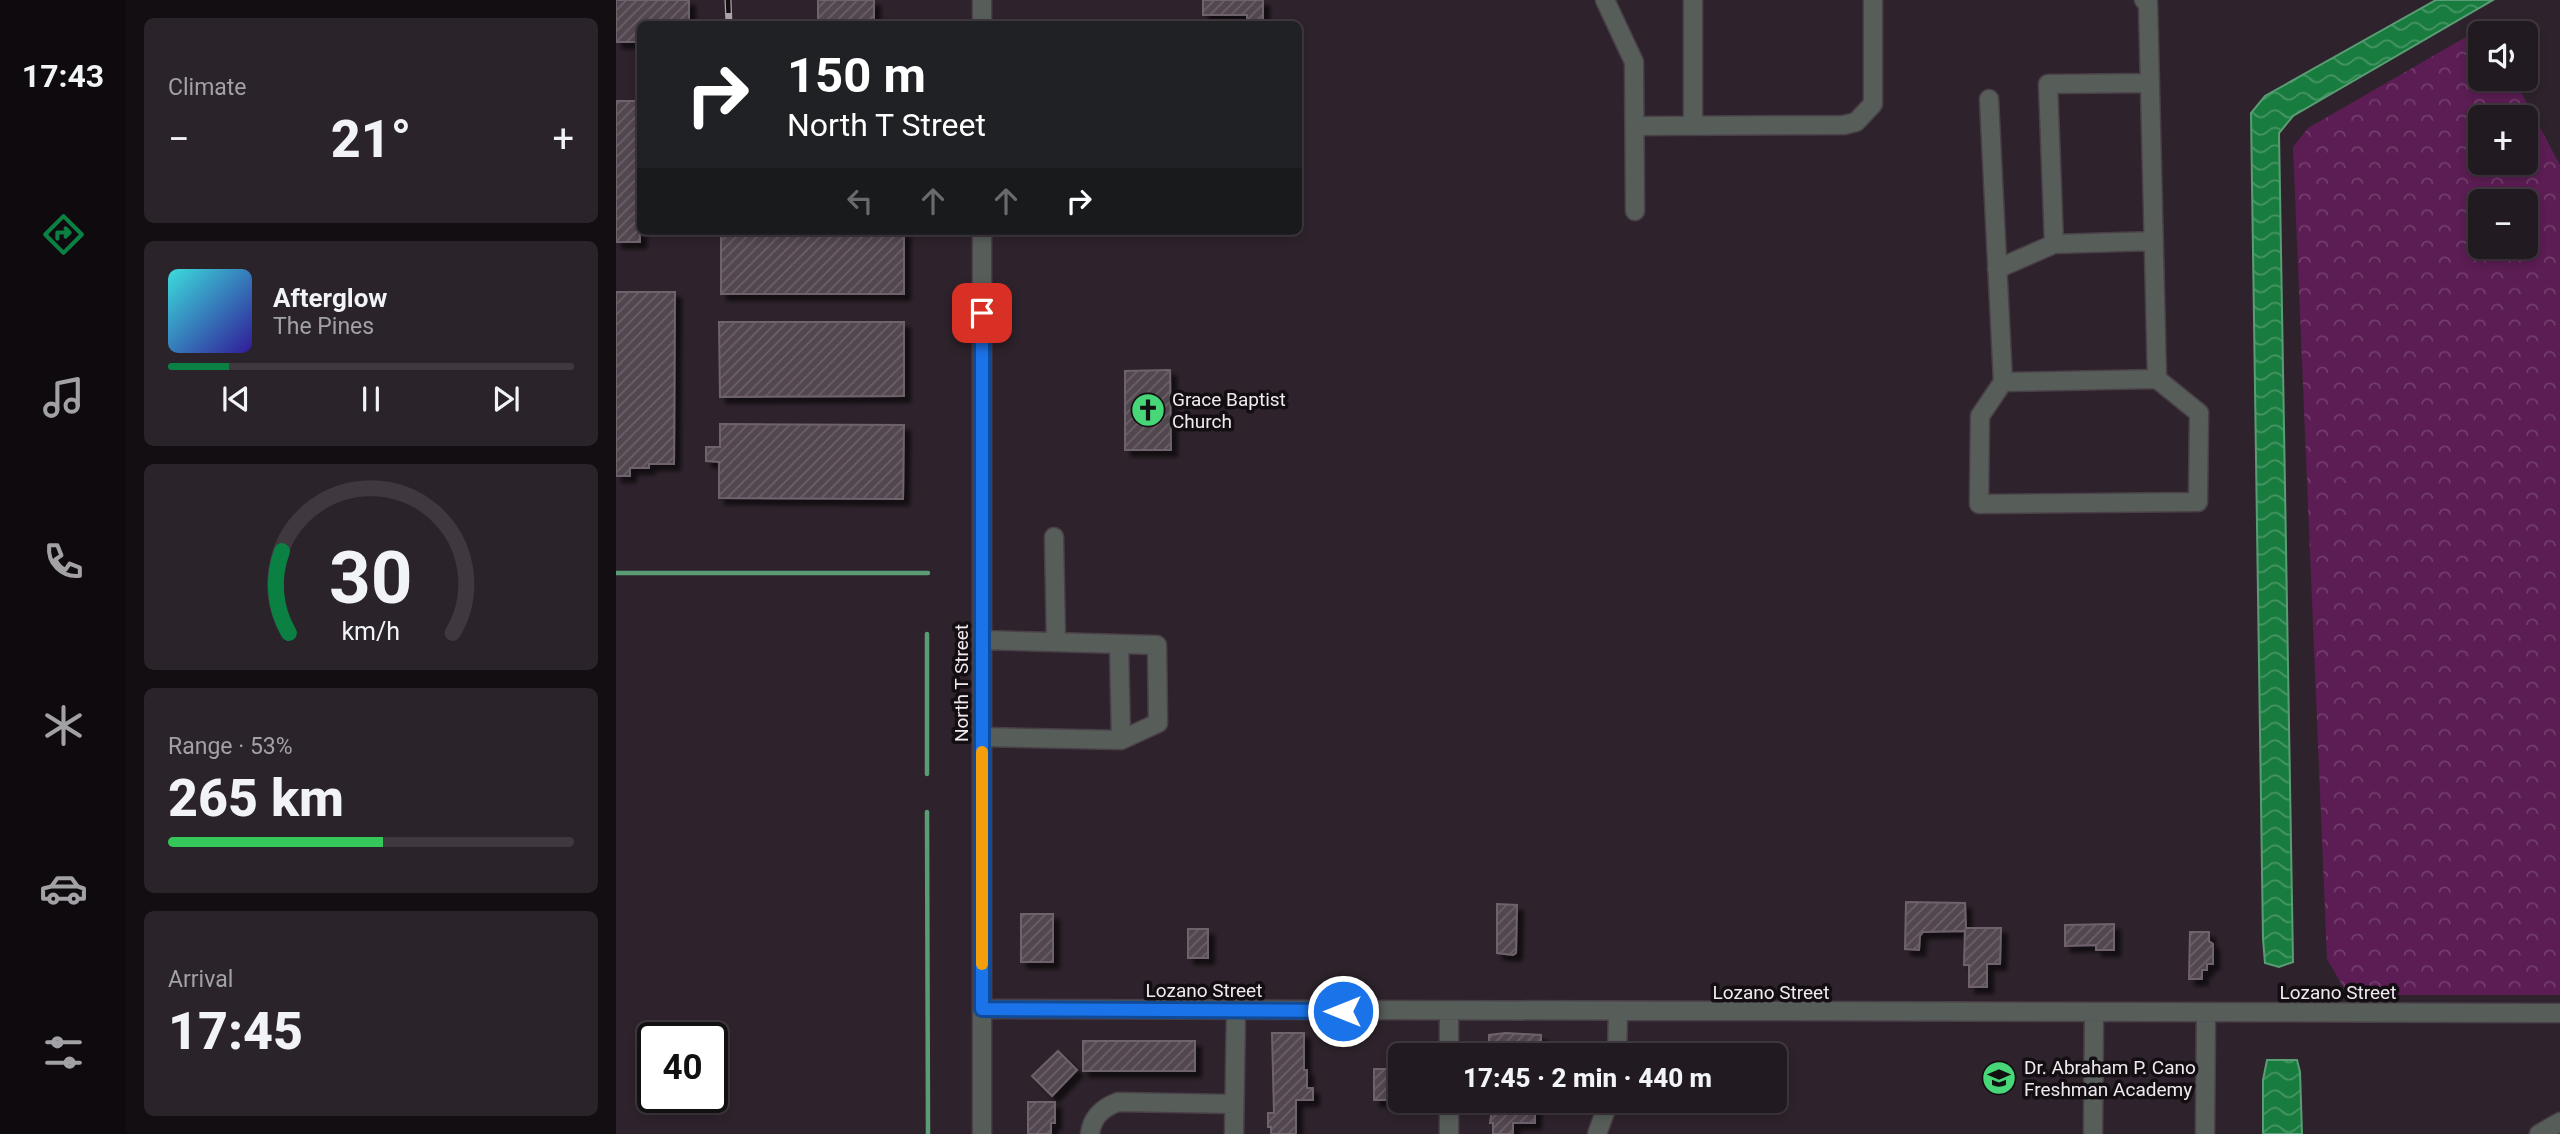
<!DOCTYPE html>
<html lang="en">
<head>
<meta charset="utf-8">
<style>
	body { margin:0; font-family:Roboto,sans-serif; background:#2a232a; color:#f1f3f6; height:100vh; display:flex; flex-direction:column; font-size:26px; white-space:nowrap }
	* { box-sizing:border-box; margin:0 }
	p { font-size:23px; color:#a2a1a5 }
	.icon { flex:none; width:38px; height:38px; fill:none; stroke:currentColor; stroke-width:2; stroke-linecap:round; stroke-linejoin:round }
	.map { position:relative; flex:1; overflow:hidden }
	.details { display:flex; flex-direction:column; gap:18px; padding:18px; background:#130e12; width:490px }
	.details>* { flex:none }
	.guide { position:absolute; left:21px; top:21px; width:665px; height:214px; border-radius:10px; box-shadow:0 4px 10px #0003,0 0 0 2px #3f383f; background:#202124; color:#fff; overflow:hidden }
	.buttons { position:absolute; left:1852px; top:21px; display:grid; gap:14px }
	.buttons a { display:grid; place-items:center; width:70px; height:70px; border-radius:10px; background:#221a21; box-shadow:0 4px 10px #0003,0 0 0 2px #3f383f; font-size:35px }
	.speed { position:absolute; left:21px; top:1022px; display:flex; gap:14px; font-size:35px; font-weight:700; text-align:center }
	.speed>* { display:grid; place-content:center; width:91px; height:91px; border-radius:50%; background:#221a21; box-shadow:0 4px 10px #0003,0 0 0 2px #3f383f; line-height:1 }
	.speed .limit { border:4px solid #111; border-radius:10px; background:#fff; color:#111 }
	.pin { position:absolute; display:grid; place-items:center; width:60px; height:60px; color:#fff; margin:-30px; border-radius:14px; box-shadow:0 4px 10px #0006 }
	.me { position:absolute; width:77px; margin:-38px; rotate:270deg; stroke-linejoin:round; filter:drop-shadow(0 0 5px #0008) }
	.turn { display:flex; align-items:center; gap:24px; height:147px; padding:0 35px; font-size:32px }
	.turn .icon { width:91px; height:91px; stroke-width:2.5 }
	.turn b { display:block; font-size:49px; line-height:60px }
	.lanes { display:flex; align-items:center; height:66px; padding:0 35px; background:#0003; justify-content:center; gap:35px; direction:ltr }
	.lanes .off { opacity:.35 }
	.big { font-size:52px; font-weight:800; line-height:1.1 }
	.details .card { flex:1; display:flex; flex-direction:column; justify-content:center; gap:10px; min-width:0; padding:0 24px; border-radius:10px; background:#2a232a }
	.details .dial { align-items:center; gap:0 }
	.dial svg { height:182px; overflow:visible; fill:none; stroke:#3f383f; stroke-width:7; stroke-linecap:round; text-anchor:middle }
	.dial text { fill:#f1f3f6; stroke:none }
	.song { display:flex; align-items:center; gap:21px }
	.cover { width:84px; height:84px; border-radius:10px; background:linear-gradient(135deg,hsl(180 70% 55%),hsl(250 70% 35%)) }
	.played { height:7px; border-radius:4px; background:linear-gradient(90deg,#0b8043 15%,#3f383f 15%) }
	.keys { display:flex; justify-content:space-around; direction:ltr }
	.heat { display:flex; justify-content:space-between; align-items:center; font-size:38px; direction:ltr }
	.charge { height:10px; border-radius:5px; background:linear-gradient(90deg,#34c759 53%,#3f383f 0) }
	.trip { position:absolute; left:772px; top:1043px; width:399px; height:70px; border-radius:10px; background:#221a21; box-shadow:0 4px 10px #0003,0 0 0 2px #3f383f; font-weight:800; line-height:70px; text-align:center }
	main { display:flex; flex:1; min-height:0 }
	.tabs { display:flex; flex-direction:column; width:126px; justify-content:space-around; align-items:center; background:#0e0a0d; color:#a2a1a5 }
	.tabs .icon { width:49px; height:49px }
	.tabs .current { color:#0b8043 }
	.tabs b { font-size:32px; color:#f1f3f6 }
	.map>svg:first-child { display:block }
	.forest { fill:url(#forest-crowns); fill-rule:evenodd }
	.water { fill:url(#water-waves); stroke:#5a9d74; stroke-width:2 }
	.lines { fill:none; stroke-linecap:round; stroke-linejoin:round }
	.stream { stroke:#5a9d74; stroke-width:4.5 }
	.building { fill:url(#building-hatch); stroke:#6e626c; stroke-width:2; filter:url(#shadow) }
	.minor-casing { stroke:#493f47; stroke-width:21 }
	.minor { stroke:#575d58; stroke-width:18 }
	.rail-casing { stroke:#aca3aa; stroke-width:7 }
	.rail { stroke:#130e12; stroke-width:4.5; stroke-dasharray:13; stroke-linecap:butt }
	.route-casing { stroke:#114b97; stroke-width:18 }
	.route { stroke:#1a73e8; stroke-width:12 }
	.slow { stroke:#f59e0b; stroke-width:12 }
	.labels { text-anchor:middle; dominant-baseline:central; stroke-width:7; stroke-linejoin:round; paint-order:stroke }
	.poi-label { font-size:19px; fill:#f0e9ef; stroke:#130e12; text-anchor:start }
	.street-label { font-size:19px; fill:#f0e9ef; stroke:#130e12 }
</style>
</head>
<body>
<main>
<nav class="tabs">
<b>17:43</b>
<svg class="icon current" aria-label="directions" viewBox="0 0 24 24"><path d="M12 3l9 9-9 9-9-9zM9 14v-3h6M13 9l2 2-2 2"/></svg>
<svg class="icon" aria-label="music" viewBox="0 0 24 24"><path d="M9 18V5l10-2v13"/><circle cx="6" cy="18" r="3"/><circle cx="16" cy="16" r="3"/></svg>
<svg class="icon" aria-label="phone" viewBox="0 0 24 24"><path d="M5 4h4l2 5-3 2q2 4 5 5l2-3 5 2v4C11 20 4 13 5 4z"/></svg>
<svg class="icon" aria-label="climate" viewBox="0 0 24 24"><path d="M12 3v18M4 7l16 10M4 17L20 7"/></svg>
<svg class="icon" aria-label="car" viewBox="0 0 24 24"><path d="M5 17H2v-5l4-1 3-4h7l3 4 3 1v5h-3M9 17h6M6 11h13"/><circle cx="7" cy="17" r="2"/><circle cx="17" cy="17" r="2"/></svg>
<svg class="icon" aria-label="filters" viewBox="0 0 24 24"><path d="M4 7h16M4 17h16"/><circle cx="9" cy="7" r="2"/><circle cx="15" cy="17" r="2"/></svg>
</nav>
<section class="details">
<div class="card"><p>Climate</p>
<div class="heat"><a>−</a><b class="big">21°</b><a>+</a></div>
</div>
<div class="card">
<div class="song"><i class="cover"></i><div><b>Afterglow</b><p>The Pines</p></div></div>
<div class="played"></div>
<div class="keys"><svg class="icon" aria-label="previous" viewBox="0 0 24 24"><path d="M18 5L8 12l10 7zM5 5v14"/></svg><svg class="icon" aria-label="pause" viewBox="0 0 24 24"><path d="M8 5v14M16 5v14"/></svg><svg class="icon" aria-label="next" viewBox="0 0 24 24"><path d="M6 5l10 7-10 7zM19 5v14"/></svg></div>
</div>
<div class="card dial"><svg viewBox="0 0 100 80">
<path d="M14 69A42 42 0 1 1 86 69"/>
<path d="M14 69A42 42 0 0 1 11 33" stroke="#0b8043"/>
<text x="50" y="56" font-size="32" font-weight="700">30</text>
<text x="50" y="72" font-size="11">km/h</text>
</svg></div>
<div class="card"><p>Range · 53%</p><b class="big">265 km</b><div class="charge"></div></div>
<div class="card"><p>Arrival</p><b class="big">17:45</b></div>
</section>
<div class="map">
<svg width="1944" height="1134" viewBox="0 0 1944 1134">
	<defs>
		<pattern id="forest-crowns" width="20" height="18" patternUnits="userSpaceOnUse" patternTransform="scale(1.75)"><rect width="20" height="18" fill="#5b1d53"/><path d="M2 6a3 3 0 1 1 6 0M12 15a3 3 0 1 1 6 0" fill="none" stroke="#733e6c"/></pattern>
		<pattern id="water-waves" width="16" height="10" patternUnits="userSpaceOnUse" patternTransform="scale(1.75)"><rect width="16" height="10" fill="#197c3f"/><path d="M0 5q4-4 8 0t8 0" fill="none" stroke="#469564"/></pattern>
		<pattern id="building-hatch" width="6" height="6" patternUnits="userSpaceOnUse" patternTransform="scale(1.75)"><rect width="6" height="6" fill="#52464f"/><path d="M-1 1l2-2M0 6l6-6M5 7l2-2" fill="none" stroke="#6b6169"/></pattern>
		<filter id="shadow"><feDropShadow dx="6" dy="6" stdDeviation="2" flood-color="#0009"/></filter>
	</defs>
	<rect width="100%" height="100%" fill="#2e232c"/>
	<path class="forest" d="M1869,26L1873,33H1864V79H1898L1944,165V995H1732L1711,959L1677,147L1692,128ZM1864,117H1909V163H1864ZM1864,201H1909V247H1864Z"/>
	<path class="water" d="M1820,0H1877L1677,116L1663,133L1677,962L1663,967L1649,963L1647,939L1635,113L1649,96Z
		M1651,1060H1681L1684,1072L1686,1134H1647V1080Z"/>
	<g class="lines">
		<path class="stream" d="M0,573H312
			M311,774V634
			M311,812L312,1134"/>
	</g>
	<path class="building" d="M0,0H73V24H24V42H0Z
		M202,0H258V24H202Z
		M587,0H647V24H631V15H587Z
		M0,101H24V242H0Z
		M105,231H288V294H105Z
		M0,292H59L58,464H33V468H14V476H0Z
		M103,322H288V396L104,397Z
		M554,370L555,450H509V371Z
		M104,424L288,425L287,499L103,498V462L90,461V447H104Z
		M1290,902L1349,903L1350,928H1385L1384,964H1371V987H1353V965H1348L1349,931L1307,932L1304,936L1303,950L1289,949Z
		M881,904L901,905L900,953L897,955L881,953Z
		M405,914H437V962H405Z
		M1498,924V950H1480V945L1449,946V925Z
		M572,929H592V958H572Z
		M1574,932H1593V941L1597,944V964H1591V970H1586V979H1573Z
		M656,1033H688V1070H691V1088H697V1100H680V1134H655V1127H652V1113H658Z
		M890,1033L925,1035V1055H873V1035Z
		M467,1041H579V1071H467Z
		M442,1051L461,1070L436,1096L416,1076Z
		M758,1069H784V1100H758Z
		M877,1101H895V1106H919V1123H897V1134H877V1123H874Z
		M412,1102H439V1123H435V1134H412Z"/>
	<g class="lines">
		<g class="minor-casing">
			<path id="minor" d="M366,0V24
				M989,0L1018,62L1019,211
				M1373,99L1387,382L1541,379L1532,3L1528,0
				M1077,125V0
				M1020,126L1228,125L1240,122L1257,104V0
				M366,231V1134
				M1438,244L1432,84L1534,83
				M1381,269L1438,244L1538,241
				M1387,382L1364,416L1363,504L1582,502L1583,413L1541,379
				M438,537L440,642
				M366,640L541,645L542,723L505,740L366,737
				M503,644L505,740
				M366,1009L1944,1013
				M833,1055V1012
				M1001,1055L1002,1012
				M474,1134C476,1117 486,1108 502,1102L618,1104
				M618,1134L620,1011
				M833,1134V1101
				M981,1134L993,1101
				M1477,1134L1478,1014
				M1589,1134L1590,1014
				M1923,1134L1944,1122"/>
		</g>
		<use href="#minor" class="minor"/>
		<g class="rail-casing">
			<path id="rail" d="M112,0L113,24"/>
		</g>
		<use href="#rail" class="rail"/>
	</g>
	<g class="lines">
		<g class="route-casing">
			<path id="route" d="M366,313V1009L727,1011"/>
		</g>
		<use href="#route" class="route"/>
		<path class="slow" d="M366,752V964"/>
	</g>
	<defs>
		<g id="church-disc" transform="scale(1.75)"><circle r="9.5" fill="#47d779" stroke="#130e12"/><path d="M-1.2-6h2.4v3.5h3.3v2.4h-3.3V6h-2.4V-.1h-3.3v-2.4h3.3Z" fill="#111"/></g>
		<g id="school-disc" transform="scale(1.75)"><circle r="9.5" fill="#47d779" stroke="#130e12"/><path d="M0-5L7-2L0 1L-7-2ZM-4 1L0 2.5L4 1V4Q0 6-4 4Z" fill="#111"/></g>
	</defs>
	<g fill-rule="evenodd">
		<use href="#church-disc" x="532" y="410"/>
		<use href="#school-disc" x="1383" y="1078"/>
	</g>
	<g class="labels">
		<g class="poi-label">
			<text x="556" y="399">Grace Baptist<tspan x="556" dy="22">Church</tspan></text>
			<text x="1408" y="1067">Dr. Abraham P. Cano<tspan x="1408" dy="22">Freshman Academy</tspan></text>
		</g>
		<g class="street-label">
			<text transform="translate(345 683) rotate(-90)">North T Street</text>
			<text x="588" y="990">Lozano Street</text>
			<text x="1155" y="992">Lozano Street</text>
			<text x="1722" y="992">Lozano Street</text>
		</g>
	</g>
</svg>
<div class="buttons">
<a><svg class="icon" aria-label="sound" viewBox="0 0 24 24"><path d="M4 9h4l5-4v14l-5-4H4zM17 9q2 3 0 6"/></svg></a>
<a>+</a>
<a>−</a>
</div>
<div class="speed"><div class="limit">40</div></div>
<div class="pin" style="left:366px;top:313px;background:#d93025"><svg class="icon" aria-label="arrive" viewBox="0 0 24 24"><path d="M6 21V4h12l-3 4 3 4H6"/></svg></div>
<svg class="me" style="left:727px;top:1011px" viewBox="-20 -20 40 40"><circle r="17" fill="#1a73e8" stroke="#fff" stroke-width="3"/><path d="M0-11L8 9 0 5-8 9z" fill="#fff"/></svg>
<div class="trip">17:45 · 2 min · 440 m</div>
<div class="guide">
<div class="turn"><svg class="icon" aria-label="right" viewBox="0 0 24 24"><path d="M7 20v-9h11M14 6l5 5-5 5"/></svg><div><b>150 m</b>North T Street</div></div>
<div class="lanes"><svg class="icon off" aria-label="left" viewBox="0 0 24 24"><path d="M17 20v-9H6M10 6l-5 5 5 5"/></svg><svg class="icon off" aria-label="ahead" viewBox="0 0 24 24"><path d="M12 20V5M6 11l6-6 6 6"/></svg><svg class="icon off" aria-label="ahead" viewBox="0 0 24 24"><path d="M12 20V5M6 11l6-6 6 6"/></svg><svg class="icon" aria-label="right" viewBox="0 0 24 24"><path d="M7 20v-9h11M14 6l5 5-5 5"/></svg></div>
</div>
</div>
</main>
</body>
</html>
